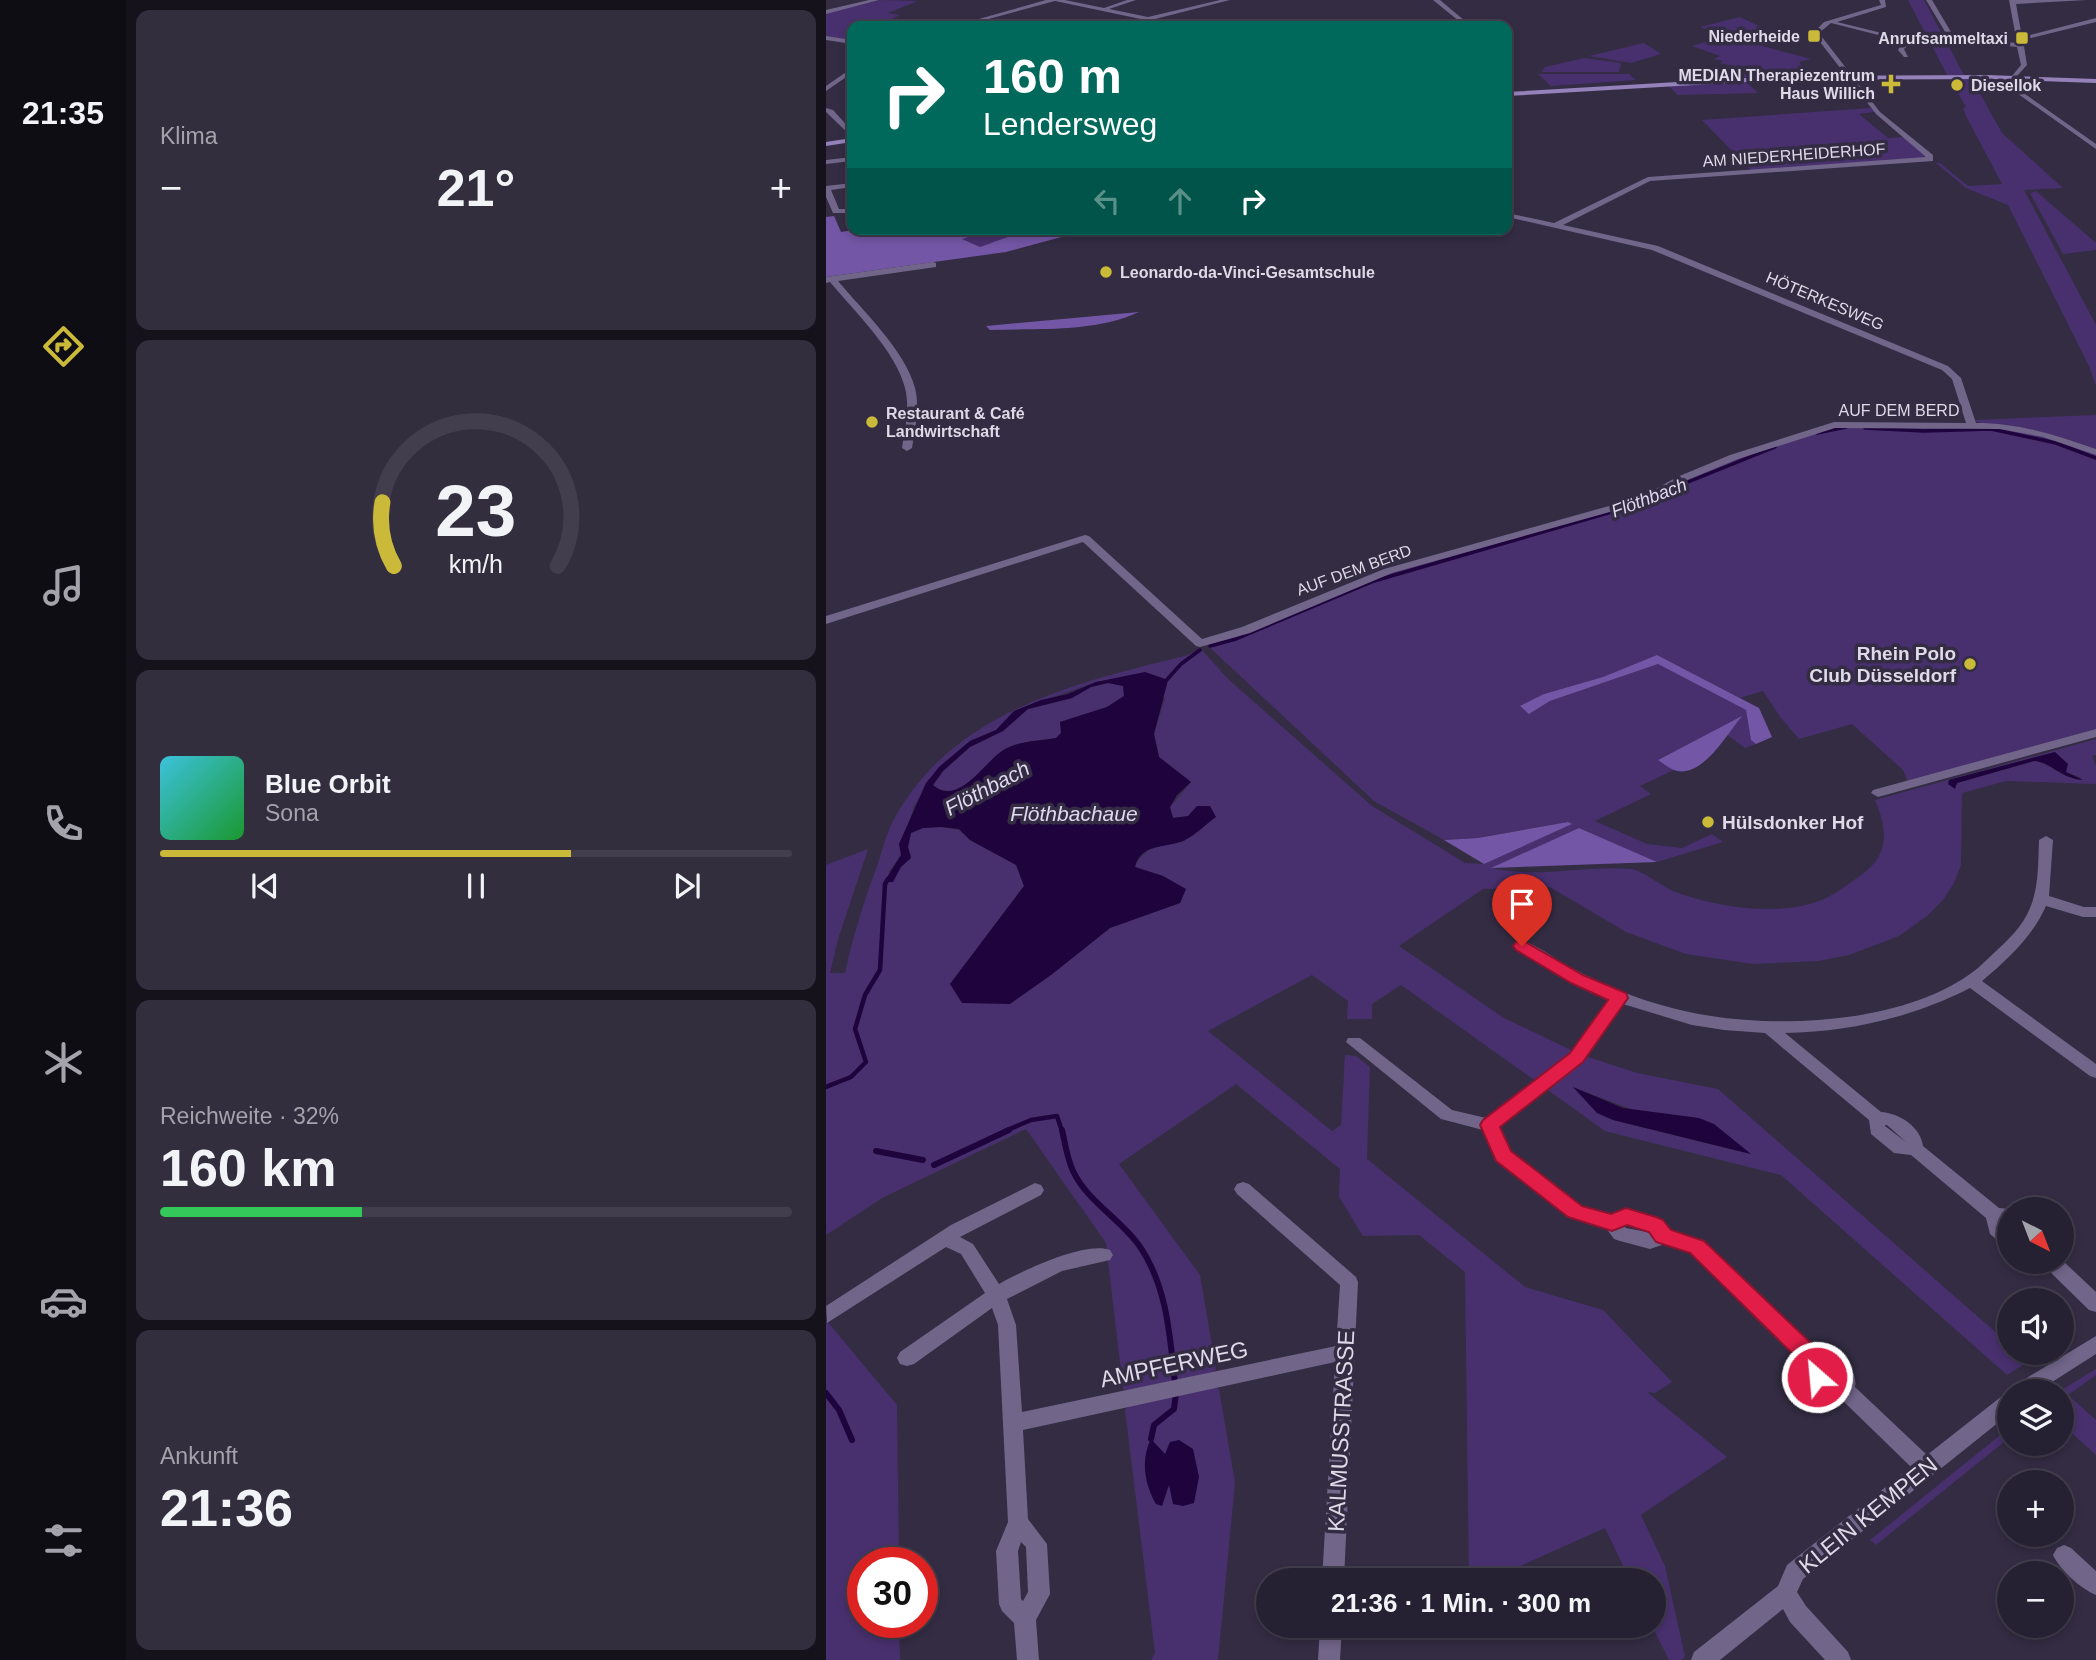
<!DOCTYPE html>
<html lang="de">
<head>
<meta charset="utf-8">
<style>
	body { margin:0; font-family:Arial,sans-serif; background:#322e3e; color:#f1f3f6; height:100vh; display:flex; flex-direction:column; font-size:26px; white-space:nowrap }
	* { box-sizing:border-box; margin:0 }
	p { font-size:23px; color:#a4a3ac }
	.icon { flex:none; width:38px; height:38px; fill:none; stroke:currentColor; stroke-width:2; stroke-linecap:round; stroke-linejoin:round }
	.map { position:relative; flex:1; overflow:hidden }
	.sheet { display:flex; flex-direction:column; gap:10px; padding:10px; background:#15121c; width:700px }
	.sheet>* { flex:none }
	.hud { position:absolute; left:21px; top:21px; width:665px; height:214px; border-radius:14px; box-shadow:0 4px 10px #0003,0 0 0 2px #423e4d; background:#00695c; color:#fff; overflow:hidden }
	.needle { width:46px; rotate:138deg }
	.controls { position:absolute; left:1171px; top:1197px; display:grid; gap:14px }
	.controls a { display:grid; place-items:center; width:77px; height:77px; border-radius:50%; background:#262132; box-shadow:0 4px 10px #0003,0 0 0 2px #423e4d; font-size:35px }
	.speed { position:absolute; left:21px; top:1547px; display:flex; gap:14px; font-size:35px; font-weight:700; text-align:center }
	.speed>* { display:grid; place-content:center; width:91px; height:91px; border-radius:50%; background:#262132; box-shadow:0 4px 10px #0003,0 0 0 2px #423e4d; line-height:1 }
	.speed .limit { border:10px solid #d22; background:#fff; color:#111 }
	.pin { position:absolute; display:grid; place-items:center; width:60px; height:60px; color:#fff; margin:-72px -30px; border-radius:50% 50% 50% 0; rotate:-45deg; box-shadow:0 0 7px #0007 }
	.pin .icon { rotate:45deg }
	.me { position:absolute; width:77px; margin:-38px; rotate:333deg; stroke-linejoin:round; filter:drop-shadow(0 0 5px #0008) }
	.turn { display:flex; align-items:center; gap:24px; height:147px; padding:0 21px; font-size:32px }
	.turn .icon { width:91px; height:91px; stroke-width:2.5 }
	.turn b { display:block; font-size:49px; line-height:60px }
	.lanes { display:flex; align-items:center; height:66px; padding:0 21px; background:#0003; justify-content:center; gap:35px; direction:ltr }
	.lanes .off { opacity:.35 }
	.big { font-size:52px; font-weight:800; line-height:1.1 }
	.sheet .card { flex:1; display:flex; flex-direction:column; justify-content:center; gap:10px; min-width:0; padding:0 24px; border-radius:14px; background:#322e3e }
	.sheet .dial { align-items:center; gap:0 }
	.dial svg { height:182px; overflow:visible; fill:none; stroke:#423e4d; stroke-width:7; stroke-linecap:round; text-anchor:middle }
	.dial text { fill:#f1f3f6; stroke:none }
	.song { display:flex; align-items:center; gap:21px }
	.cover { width:84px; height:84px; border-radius:10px; background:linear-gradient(135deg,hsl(190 70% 55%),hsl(130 70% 35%)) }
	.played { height:7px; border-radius:4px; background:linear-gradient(90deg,#cbba39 65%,#423e4d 65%) }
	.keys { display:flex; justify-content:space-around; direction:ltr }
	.heat { display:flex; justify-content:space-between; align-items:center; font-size:38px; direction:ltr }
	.charge { height:10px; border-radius:5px; background:linear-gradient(90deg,#34c759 32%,#423e4d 0) }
	.trip { position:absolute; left:430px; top:1568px; width:410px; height:70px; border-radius:35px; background:#262132; box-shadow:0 4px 10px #0003,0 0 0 2px #423e4d; font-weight:800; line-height:70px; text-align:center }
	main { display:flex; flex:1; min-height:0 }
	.menu { display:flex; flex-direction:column; width:126px; justify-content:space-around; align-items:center; background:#0f0d14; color:#a4a3ac }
	.menu .icon { width:49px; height:49px }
	.menu .current { color:#cbba39 }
	.menu b { font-size:32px; color:#f1f3f6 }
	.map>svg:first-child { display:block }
	.green { fill:#48306e; fill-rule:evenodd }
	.forest { fill:#7456a6 }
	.water { fill:#1e033c; fill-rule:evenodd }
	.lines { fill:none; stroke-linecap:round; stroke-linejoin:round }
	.stream-far2 { stroke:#1e033c; stroke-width:3.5 }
	.stream-far1 { stroke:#1e033c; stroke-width:4.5 }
	.stream { stroke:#1e033c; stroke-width:6 }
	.street { fill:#716589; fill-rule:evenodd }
	.secondary { fill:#9582bb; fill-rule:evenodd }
	.route { fill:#e11d48; stroke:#92132f; stroke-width:2 }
	.poi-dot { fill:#cbba39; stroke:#332c43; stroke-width:2.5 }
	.labels { text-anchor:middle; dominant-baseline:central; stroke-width:7; stroke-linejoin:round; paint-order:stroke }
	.far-poi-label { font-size:16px; font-weight:bold; fill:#dedae8; stroke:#332c43; text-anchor:end }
	.far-street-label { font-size:16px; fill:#dedae8; stroke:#332c43 }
	.far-water-label { font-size:18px; font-style:italic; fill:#dfd8ef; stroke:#332c43 }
	.poi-label { font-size:19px; font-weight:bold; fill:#dedae8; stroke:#332c43; text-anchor:end }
	.water-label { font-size:21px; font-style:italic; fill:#dfd8ef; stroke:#332c43 }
	.near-street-label { font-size:23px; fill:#dedae8; stroke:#332c43 }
</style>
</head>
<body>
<main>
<nav class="menu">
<b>21:35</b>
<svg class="icon current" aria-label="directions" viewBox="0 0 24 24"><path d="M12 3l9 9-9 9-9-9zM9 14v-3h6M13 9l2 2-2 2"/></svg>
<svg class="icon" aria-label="music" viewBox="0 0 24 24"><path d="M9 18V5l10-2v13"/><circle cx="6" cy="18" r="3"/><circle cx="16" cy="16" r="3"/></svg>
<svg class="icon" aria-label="phone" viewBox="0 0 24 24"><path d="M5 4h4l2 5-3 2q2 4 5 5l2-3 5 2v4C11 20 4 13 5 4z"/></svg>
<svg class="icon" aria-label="climate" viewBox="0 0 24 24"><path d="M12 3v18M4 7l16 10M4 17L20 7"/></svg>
<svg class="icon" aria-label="car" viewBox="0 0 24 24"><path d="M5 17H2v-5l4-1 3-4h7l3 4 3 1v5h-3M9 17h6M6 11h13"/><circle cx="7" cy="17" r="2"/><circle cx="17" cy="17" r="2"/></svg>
<svg class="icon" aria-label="filters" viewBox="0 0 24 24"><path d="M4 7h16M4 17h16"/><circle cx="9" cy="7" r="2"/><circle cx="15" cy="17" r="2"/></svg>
</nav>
<section class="sheet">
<div class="card"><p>Klima</p>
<div class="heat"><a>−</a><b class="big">21°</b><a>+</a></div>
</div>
<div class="card dial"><svg viewBox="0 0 100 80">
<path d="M14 69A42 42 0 1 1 86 69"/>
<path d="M14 69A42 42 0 0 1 9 41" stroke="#cbba39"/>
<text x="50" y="56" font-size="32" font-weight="700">23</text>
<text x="50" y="72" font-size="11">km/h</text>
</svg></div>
<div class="card">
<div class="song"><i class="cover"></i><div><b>Blue Orbit</b><p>Sona</p></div></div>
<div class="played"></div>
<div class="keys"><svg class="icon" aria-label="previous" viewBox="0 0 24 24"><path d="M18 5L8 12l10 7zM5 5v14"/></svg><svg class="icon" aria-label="pause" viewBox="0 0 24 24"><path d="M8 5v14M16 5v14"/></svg><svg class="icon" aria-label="next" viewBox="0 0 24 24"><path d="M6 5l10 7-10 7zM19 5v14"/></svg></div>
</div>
<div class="card"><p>Reichweite · 32%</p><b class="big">160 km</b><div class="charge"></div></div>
<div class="card"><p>Ankunft</p><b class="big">21:36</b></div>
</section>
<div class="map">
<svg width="1270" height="1660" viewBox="0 0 1270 1660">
	<rect width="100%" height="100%" fill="#332c43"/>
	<path class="green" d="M54,0L92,1L62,13L74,15L64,20L79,23L70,26H26V41L0,36V13Z
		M1082,0H1098L1138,75H1121Z
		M914,17L956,37L925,43L985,59L973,62L985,76L903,78V70L911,67L894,63L897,61L888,59L894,56L866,46L900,36L874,27Z
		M818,43L835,54L805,63L763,56Z
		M758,58L795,63L793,72H716L719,67Z
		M712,74H803L810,80L725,86Z
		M1123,78L1146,79L1176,133L1237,188L1198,190L1270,325V386L1263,366L1182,205L1140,188L1110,163H1114L1142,186L1176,184L1140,116L1137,108L1140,107Z
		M920,82L932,93L852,95L842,85L681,97L842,84Z
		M1045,108L1048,112L1033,114L1062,138L1078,137L1104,158L926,171L876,120Z
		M1210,191L1270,243V250L1237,254L1204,193Z
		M166,229H208L154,247L135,239Z
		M1270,415V449C1246,441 1221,432 1196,428C1181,425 1161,428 1148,420Z
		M1021,425L1194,430L1270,454V729L1082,782L1077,770L1026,724L973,739L955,718L937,691L914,698L831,655L777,677L718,694L703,714L724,701L832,664L920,710L925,739L930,744L919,748L900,734L914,718L833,759L848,770L814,786L825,794L769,821L821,844L856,848L886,834L897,842L831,862L753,828L666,868C712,879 759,865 805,869C815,870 836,886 847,891C891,908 961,919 1004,896C1013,891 1022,884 1031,878C1063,857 1063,833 1049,800L1270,739V755L1266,756L1270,766V784L1180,781L1136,793L1135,865L1128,883L1117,900L1101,916L1073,936L1023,955L992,961L927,964L860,954L800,932L724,887L657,889L573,946L678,1018L749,1052L711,1082L575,985L546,1004V1019H521L522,1001L486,975L382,1031L506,1131L515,1125L519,1055L530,1056L544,1067L541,1159L699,1287L777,1310L846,1382L829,1393L821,1392L901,1457L815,1515L839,1566L859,1657L855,1660H843L826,1626L828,1580H804L779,1528L683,1571L643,1580L639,1272L593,1235L537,1236L513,1197L514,1169L410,1084L293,1164L374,1275L390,1369L384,1376L304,1393L297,1389L280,1243L200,1129L56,1198L0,1235V865L42,849L12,939L4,973H19C27,936 38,901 51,866C56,851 60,835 67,821C125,712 248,683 359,656L375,649L402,679L546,806L639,863L658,864L745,824L742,822L652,838L618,840L548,801L380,644L543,579L820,500L898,463L980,434ZM294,678L339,698L328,734L333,757L365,782L344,807L347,818L362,816L359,841C339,845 316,846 309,867L337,876L359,889L354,903L284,928L225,975L124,984L198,886L191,865L144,840L133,830L116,827L97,828L85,833L81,847L85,856L75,867L62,873L75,855L88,806L113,767L144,741L170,730L188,711L270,682ZM1229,752L1240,772L1256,778C1236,781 1225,762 1208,761L1131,783L1129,786L1123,780Z
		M282,683L297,686L298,696L281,707L234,722L235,733L230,738C213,741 190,741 176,751C158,763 131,808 107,785L117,771L144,747L177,731L202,709L246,698L265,687Z
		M759,1056L811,1073L892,1089L1183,1344V1353H1193L1203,1361L1181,1375L955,1175L779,1131L719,1088ZM749,1088L924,1154L787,1120Z
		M0,1320L71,1405L73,1563H37V1622H73L74,1660H0Z
		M1270,1369V1375L1242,1395L1270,1420V1455L1236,1424L1234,1391Z
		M386,1386L393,1389L409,1483L392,1660H325L329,1653L299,1410L305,1404Z
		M1183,1428V1438L1050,1545L1044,1540Z"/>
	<path class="forest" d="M8,216L15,232L35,229H166L136,239L154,247C182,238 215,220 243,235L180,252L0,277V217Z
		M313,312C268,333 212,328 164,330L160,326Z
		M831,655L933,708L946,737L930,744L925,740L920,710L832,664L724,701L703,714L694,706L718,694L777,677Z
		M916,716C901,734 878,776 851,771C844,769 838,764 832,760Z
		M742,822L746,824L658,864L618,840L652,838Z
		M753,828L831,862L665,868Z"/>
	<path class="water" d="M319,672L342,680L328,734L333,757L365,782L351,795L344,807L347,818L362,816L371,806H384L390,817C380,824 370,835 359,840C340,849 315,842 309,867L337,876L360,889L354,903L284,928L225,975L184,1004L136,1003L124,984L198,886L190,865L144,840L133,829L115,827L97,828L85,833L82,847L85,858L75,867L67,882H58L75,855L73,844L100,783L113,767L144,741L170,730L188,711L215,700L242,694L270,682ZM282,683L297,686L298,696L281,707L234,722L235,733L230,738C213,741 190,741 176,751C158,763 132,807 107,785L117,771L144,747L177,731L202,709L246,698L265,687Z
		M1229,752L1242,764L1240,772L1257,780C1236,779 1225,762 1208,761L1131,783L1129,789L1122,784L1123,780Z
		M747,1087L797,1108L873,1118L888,1124L925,1154L787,1120L771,1113Z
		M325,1439L339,1454L344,1442L353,1440L367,1449L373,1477L368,1503L357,1506L347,1504L343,1485L336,1506L330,1504C319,1485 314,1460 325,1439Z"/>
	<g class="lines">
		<path class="stream-far2" d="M1039,428L1098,431L1165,429L1230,443L1270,458
			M991,433L1020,427
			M384,646L410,639L548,581L820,502L852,486L949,447
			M338,683L355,664L374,650"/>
		<path class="stream-far1" d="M0,1087L25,1077L40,1062L29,1029L39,995L54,970L59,884L62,879
			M179,1131L205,1120L231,1116L236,1131"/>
		<path class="stream" d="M236,1130C239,1143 241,1158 247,1171C261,1201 293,1218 312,1244C341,1284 344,1336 349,1384
			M50,1151L97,1160
			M108,1165L183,1130
			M0,1393L13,1410L26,1440
			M325,1439L328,1425L348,1409L350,1393"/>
		<path class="street" d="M43,0H53L0,14V10Z
			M220,0H239L278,8L301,0H310L283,9L322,17L394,0H404L329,19L358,26H348L229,1L137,26H128Z
			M607,0H614L645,26H639Z
			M1053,0H1059L1060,7L1011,22L1072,37L1081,46L1078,49L1082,57H1078L1072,50L1074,46L1068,39L1005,23L993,33L1054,112L1107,155V161L824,181L737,225L832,246L1122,366L1135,378L1150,423C1193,423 1230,435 1270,449V455L1217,437L1174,429L1009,428L912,459L859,481L823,501L566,573L424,633L374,647L370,646L257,542L0,624V616L259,535L263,536L376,639L416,627L558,569L815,497L851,477L904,455L1008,422L1140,423L1126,379L1116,370L826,250L681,217V213L728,223L822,177L1100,157L1050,114L987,33L998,22L1055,5Z
			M1100,0H1106L1128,37L1191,43L1183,0H1261L1190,4L1196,37L1270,18V22L1197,40L1201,65L1191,76L1184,80L1189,87L1270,144V149L1185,89L1178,78L1186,76L1195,65L1191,47L1124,40Z
			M0,36L26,40V44L0,40Z
			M26,68V73L0,91V86Z
			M0,108L7,110L26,131V137L0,112Z
			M26,157V161L0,164V160Z
			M26,183V187L5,190L13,209H26V213H7L0,197V186Z
			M107,262L110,263V267L12,281C36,310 79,350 89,388C94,407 89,429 86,448L81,451L76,448C79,429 84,407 79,388C70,351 28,311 4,282L0,283V277Z
			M1270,729V737L1052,797L1045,793L1047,790Z
			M1220,836L1227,840L1223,896L1258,907H1270V917H1257L1220,906C1207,936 1181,960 1156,981L1270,1064V1078L1264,1076L1144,988C1087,1017 1024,1032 959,1033L1055,1112C1073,1113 1095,1127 1097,1146L1173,1208L1184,1209L1183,1223H1179L1183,1229V1247L1177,1245L1164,1234L1160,1218L1085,1155L1068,1153L1045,1134L1043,1120L939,1033L898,1030L866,1025L797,1004L757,1061L672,1127L682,1148L690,1158L753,1206L785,1216L800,1210L830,1218L836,1220L844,1231L877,1242L985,1343C1005,1346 1033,1365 1029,1387L1101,1455L1176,1396L1183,1393V1414L977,1579L971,1592L980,1606L1022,1652L1025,1660H999L964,1622L957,1609L894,1660H865L868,1652L952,1586L961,1565L1085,1467L1014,1398L997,1395L971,1370L968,1364L970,1354L865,1252L839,1244L824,1249L794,1241L788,1239L780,1228L741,1216L678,1168L669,1157L657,1130L615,1119L520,1042L522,1038H534L626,1110L660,1118L745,1053L784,999L731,974L691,950L688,946L691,942L696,941C712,945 727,958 742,966C775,984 810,999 846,1008C931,1031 1070,1027 1144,974C1153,968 1160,960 1168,953C1182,940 1197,926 1204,908C1213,887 1212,863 1213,840ZM1059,1125H1061L1080,1142L1059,1126ZM801,1224L824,1231L826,1233L800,1228L798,1226ZM988,1360L991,1361L1011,1381H1009Z
			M417,1182L423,1184L530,1277L532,1282L518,1580H496L509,1362L197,1430L202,1519L221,1544L224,1594L210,1620L213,1660H191L188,1623L176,1611L173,1604L170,1551L182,1522L172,1325L166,1308L88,1364L81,1366L74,1364L71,1358L74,1352L159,1293L135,1254L120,1247L1,1323L0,1306L125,1225L209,1183L215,1185L218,1190L215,1195L134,1237L147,1244L173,1284C196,1271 259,1241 284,1250L287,1255L284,1260L236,1271L181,1299L190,1325L196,1412L510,1346L514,1285L411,1194L408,1189L411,1184ZM195,1542L200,1547L202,1592L197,1601L195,1599L192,1551Z
			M1236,1260L1270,1292V1312L1263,1310L1219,1267L1216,1262Z
			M1270,1336V1354L1212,1391H1186L1189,1385Z
			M1238,1545L1245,1548L1270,1571V1595C1255,1589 1234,1570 1227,1555L1231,1548Z
			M494,1626H516L514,1660H492Z"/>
		<path class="secondary" d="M1162,75L1270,79V83L1162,79L956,80L681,96V92L956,76Z
			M26,138V142L0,146V142Z"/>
	</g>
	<path class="route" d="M696,940L757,975L800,993L802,998L757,1062L674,1127L685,1151L756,1206L785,1214L800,1208L830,1217L837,1220L845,1230L878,1241L987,1345L991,1351L990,1361L1002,1377L999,1383C982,1390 967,1371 968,1355L864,1253L830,1242L823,1232L801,1225L786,1231L742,1217L670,1161L654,1125L657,1120L744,1053L782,1000L745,983L690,950L687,946L690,942Z"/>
	<g class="poi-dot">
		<rect x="981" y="29" width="14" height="14" rx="3.5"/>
		<rect x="1189" y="31" width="14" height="14" rx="3.5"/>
		<path d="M1061.5 73.5h7v7h7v7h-7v7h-7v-7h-7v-7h7z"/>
		<circle cx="1131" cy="85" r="7"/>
		<circle cx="280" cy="272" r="7"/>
		<circle cx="46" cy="422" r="7"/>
		<circle cx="1144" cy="664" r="7"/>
		<circle cx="882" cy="822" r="7"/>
	</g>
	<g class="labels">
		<g class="far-poi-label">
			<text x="974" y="36">Niederheide</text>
			<text x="1182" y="38">Anrufsammeltaxi</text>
			<text x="1049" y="75">MEDIAN Therapiezentrum<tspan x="1049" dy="18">Haus Willich</tspan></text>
			<text x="1145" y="85" text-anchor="start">Diesellok</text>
			<text x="294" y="272" text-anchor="start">Leonardo-da-Vinci-Gesamtschule</text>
			<text x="60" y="413" text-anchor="start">Restaurant &amp; Café<tspan x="60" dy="18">Landwirtschaft</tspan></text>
		</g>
		<g class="far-street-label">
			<text transform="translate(968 155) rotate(-4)">AM NIEDERHEIDERHOF</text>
			<text transform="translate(999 301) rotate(23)">HÖTERKESWEG</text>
			<text x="1073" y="410">AUF DEM BERD</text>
			<text transform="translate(528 570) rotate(-20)">AUF DEM BERD</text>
		</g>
		<g class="far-water-label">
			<text transform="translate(823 498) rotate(-21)">Flöthbach</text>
		</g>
		<g class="poi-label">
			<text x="1130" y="653">Rhein Polo<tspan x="1130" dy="22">Club Düsseldorf</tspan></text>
			<text x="896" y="822" text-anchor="start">Hülsdonker Hof</text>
		</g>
		<g class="water-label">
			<text transform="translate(161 788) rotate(-28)">Flöthbach</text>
			<text x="248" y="813">Flöthbachaue</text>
		</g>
		<g class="near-street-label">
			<text transform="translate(348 1364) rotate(-12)">AMPFERWEG</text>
			<text transform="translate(515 1431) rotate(-87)">KALMUSSTRASSE</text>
			<text transform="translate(1042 1515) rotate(-39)">KLEIN KEMPEN</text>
		</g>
	</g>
</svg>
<div class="controls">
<a><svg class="needle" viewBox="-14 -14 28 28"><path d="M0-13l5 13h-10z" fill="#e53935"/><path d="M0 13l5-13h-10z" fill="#a4a3ac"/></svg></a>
<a><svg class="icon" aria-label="sound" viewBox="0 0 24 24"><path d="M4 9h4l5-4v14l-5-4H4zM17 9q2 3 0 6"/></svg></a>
<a><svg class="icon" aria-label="layers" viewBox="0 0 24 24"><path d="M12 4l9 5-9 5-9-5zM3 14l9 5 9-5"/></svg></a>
<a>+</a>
<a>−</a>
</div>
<div class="speed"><div class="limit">30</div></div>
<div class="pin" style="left:696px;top:946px;background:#d93025"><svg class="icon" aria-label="arrive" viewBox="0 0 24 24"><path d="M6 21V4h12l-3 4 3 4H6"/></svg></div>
<svg class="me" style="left:991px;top:1377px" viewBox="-20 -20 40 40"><circle r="17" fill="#e11d48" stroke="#fff" stroke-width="3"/><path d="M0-11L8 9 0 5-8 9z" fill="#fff"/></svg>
<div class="trip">21:36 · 1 Min. · 300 m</div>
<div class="hud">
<div class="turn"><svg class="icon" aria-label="right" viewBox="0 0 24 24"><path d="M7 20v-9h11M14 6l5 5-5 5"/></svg><div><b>160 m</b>Lendersweg</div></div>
<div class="lanes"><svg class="icon off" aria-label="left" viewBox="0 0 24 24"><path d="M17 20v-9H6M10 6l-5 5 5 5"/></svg><svg class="icon off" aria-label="ahead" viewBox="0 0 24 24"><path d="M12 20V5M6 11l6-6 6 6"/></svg><svg class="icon" aria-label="right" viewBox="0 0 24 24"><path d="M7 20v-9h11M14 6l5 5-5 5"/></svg></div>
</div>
</div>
</main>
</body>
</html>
